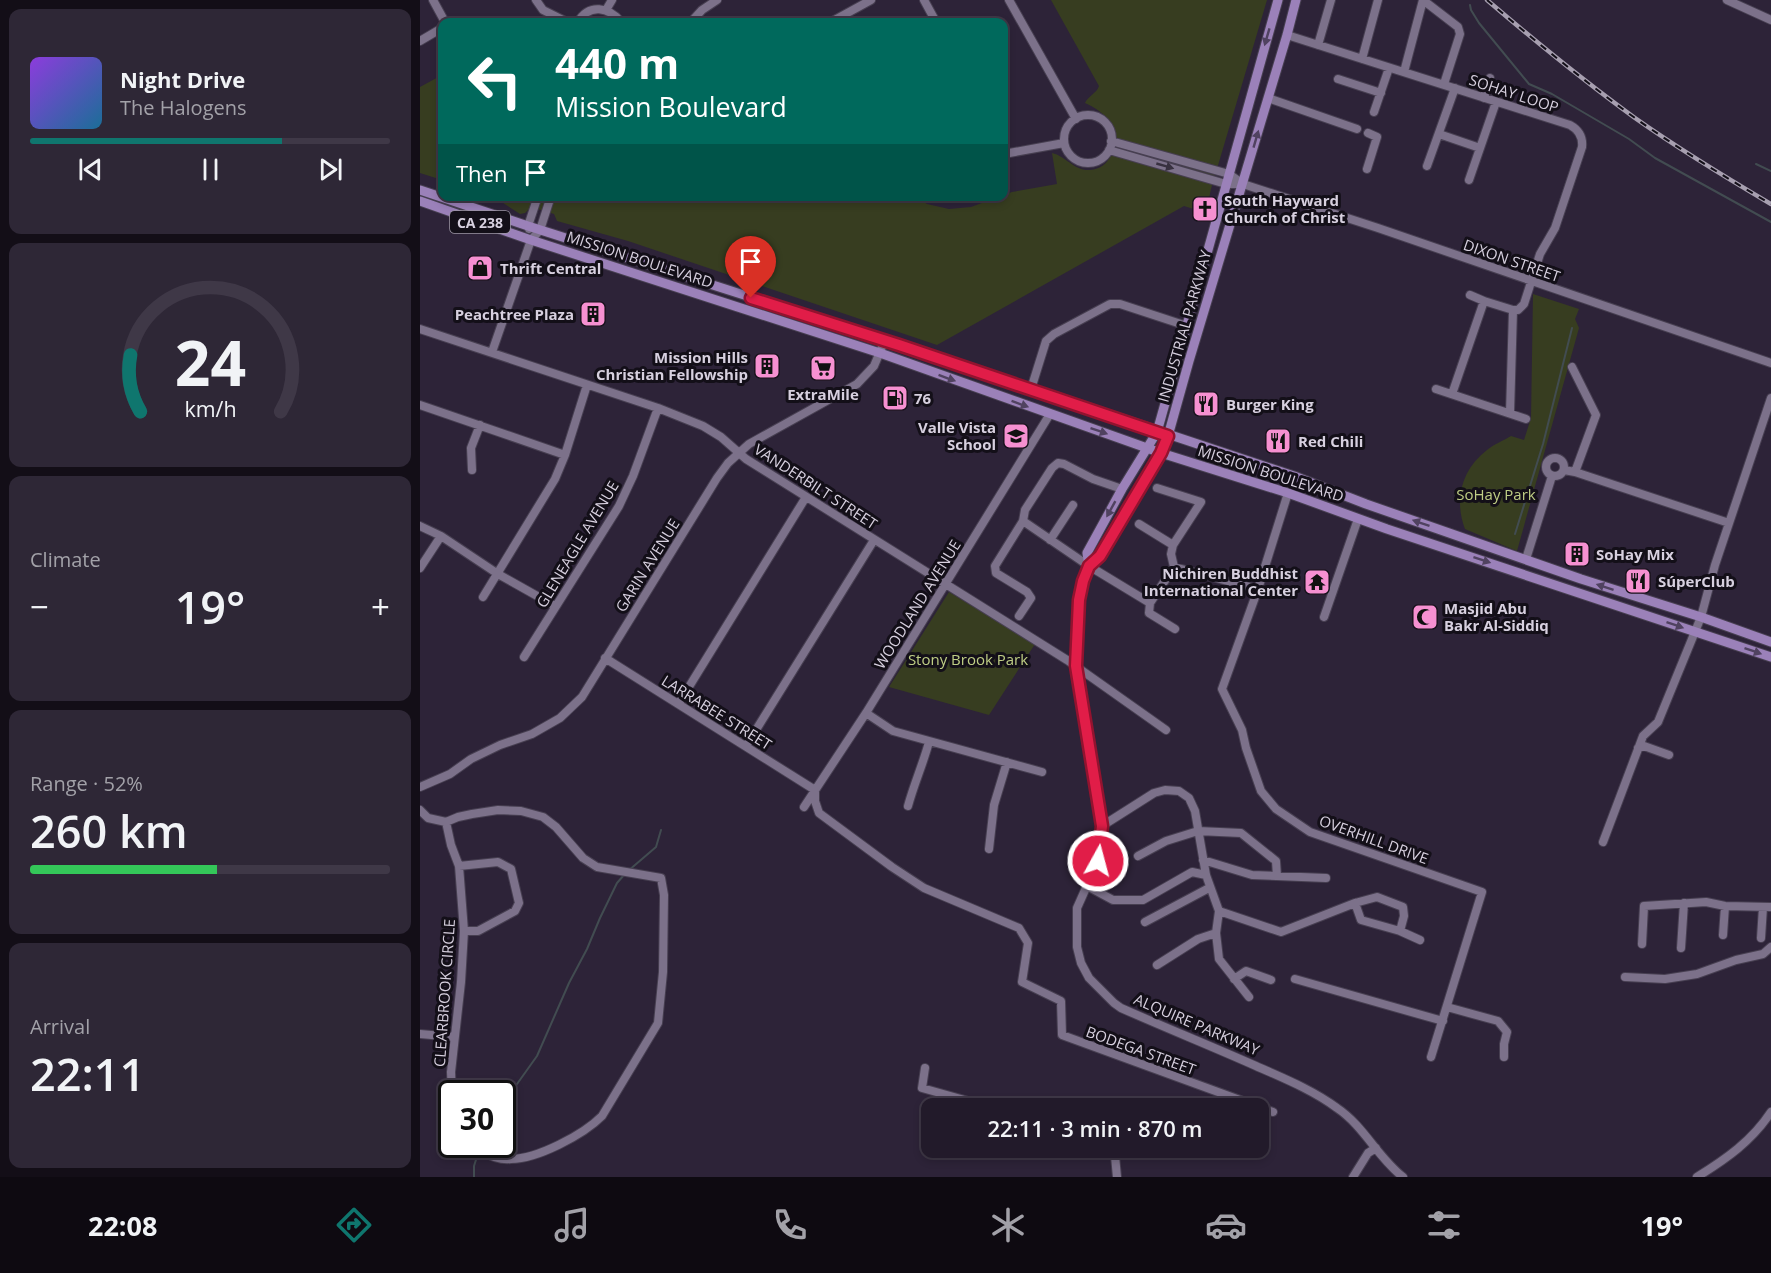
<!DOCTYPE html>
<html lang="en">
<head>
<meta charset="utf-8">
<style>
	body { margin:0; font-family:"Open Sans",sans-serif; background:#2e2736; color:#f1f3f6; height:100vh; display:flex; flex-direction:column; font-size:22px; white-space:nowrap }
	* { box-sizing:border-box; margin:0 }
	p { font-size:20px; color:#a2a1a8 }
	.icon { flex:none; width:33px; height:33px; fill:none; stroke:currentColor; stroke-width:2; stroke-linecap:round; stroke-linejoin:round }
	.map { position:relative; flex:1; overflow:hidden }
	.panel { display:flex; flex-direction:column; gap:9px; padding:9px; background:#130e17; width:420px }
	.panel>* { flex:none }
	.hud { position:absolute; left:18px; top:18px; width:570px; height:183px; border-radius:12px; box-shadow:0 3px 9px #0003,0 0 0 2px #3f3847; background:#00695c; color:#fff; overflow:hidden }
	.speed { position:absolute; left:18px; top:1080px; display:flex; gap:12px; font-size:30px; font-weight:700; text-align:center }
	.speed>* { display:grid; place-content:center; width:78px; height:78px; border-radius:50%; background:#221a2a; box-shadow:0 3px 9px #0003,0 0 0 2px #3f3847; line-height:1 }
	.speed .limit { border:3px solid #111; border-radius:9px; background:#fff; color:#111 }
	.pin { position:absolute; display:grid; place-items:center; width:51px; height:51px; color:#fff; margin:-62px -26px; border-radius:50% 50% 50% 0; rotate:-45deg; box-shadow:0 0 6px #0007 }
	.pin .icon { rotate:45deg }
	.me { position:absolute; width:66px; margin:-33px; rotate:7deg; stroke-linejoin:round; filter:drop-shadow(0 0 4px #0008) }
	.turn { display:flex; align-items:center; gap:21px; height:126px; padding:0 18px; font-size:27px }
	.turn .icon { width:78px; height:78px; stroke-width:2.5 }
	.turn b { display:block; font-size:42px; line-height:51px }
	.then { display:flex; align-items:center; height:57px; padding:0 18px; background:#0003; gap:12px; font-size:22px }
	.big { font-size:45px; font-weight:600; line-height:1.1 }
	.panel .tile { flex:1; display:flex; flex-direction:column; justify-content:center; gap:9px; min-width:0; padding:0 21px; border-radius:12px; background:#2e2736 }
	.panel .dial { align-items:center; gap:0 }
	.dial svg { height:156px; overflow:visible; fill:none; stroke:#3f3847; stroke-width:7; stroke-linecap:round; text-anchor:middle }
	.dial text { fill:#f1f3f6; stroke:none }
	.song { display:flex; align-items:center; gap:18px }
	.cover { width:72px; height:72px; border-radius:9px; background:linear-gradient(135deg,hsl(270 70% 55%),hsl(200 70% 35%)) }
	.played { height:6px; border-radius:3px; background:linear-gradient(90deg,#0f766e 70%,#3f3847 70%) }
	.keys { display:flex; justify-content:space-around; direction:ltr }
	.heat { display:flex; justify-content:space-between; align-items:center; font-size:33px; direction:ltr }
	.charge { height:9px; border-radius:4px; background:linear-gradient(90deg,#34c759 52%,#3f3847 0) }
	.trip { position:absolute; left:501px; top:1098px; width:348px; height:60px; border-radius:12px; background:#221a2a; box-shadow:0 3px 9px #0003,0 0 0 2px #3f3847; font-weight:600; line-height:60px; text-align:center }
	.menu { display:flex; height:96px; justify-content:space-around; align-items:center; background:#0e0a11; color:#a2a1a8 }
	.menu .icon { width:42px; height:42px }
	.menu .on { color:#0f766e }
	.menu b { font-size:27px; color:#f1f3f6 }
	main { display:flex; flex:1; min-height:0 }
	.map>svg:first-child { display:block }
	.green { fill:#373d20 }
	.lines { fill:none; stroke-linecap:round; stroke-linejoin:round }
	.stream { stroke:#424c51; stroke-width:2 }
	.minor-casing { stroke:#473f51; stroke-width:10 }
	.major-casing { stroke:#473f51; stroke-width:11 }
	.minor { stroke:#7c718a; stroke-width:8 }
	.major { stroke:#9b81b9; stroke-width:9 }
	.rail-casing { stroke:#a79fb0; stroke-width:4.5 }
	.rail { stroke:#130f18; stroke-width:2; stroke-dasharray:7; stroke-linecap:butt }
	.oneway { fill:#504260 }
	.oneway2 { fill:#383140 }
	.route-casing { stroke:#92132f; stroke-width:15 }
	.route { stroke:#e11d48; stroke-width:10 }
	.labels { text-anchor:middle; dominant-baseline:central; stroke-width:6; stroke-linejoin:round; paint-order:stroke }
	.shield { fill:#130f18; stroke:#9c96a3; stroke-width:1.5 }
	.shield-label { font-size:14px; font-weight:bold; fill:#d7d0df }
	.street-label { font-size:15px; fill:#d7d0df; stroke:#130f18 }
	.poi-label { font-size:15px; font-weight:bold; fill:#d7d0df; stroke:#130f18; text-anchor:start }
	.park-label { font-size:15px; fill:#bfce85; stroke:#130f18 }
</style>
</head>
<body>
<main>
<section class="panel">
<div class="tile">
<div class="song"><i class="cover"></i><div><b>Night Drive</b><p>The Halogens</p></div></div>
<div class="played"></div>
<div class="keys"><svg class="icon" aria-label="previous" viewBox="0 0 24 24"><path d="M18 5L8 12l10 7zM5 5v14"/></svg><svg class="icon" aria-label="pause" viewBox="0 0 24 24"><path d="M8 5v14M16 5v14"/></svg><svg class="icon" aria-label="next" viewBox="0 0 24 24"><path d="M6 5l10 7-10 7zM19 5v14"/></svg></div>
</div>
<div class="tile dial"><svg viewBox="0 0 100 80">
<path d="M14 69A42 42 0 1 1 86 69"/>
<path d="M14 69A42 42 0 0 1 9 40" stroke="#0f766e"/>
<text x="50" y="56" font-size="32" font-weight="700">24</text>
<text x="50" y="72" font-size="11">km/h</text>
</svg></div>
<div class="tile"><p>Climate</p>
<div class="heat"><a>−</a><b class="big">19°</b><a>+</a></div>
</div>
<div class="tile"><p>Range · 52%</p><b class="big">260 km</b><div class="charge"></div></div>
<div class="tile"><p>Arrival</p><b class="big">22:11</b></div>
</section>
<div class="map">
<svg width="1351" height="1177" viewBox="0 0 1351 1177">
	<rect width="100%" height="100%" fill="#2d2338"/>
	<path class="green" d="M631,0H847L791,189L786,213L764,206L517,345L208,241L137,221L134,214L111,207L105,213L100,214L74,197L494,196L507,204L529,209L551,207L592,192L637,184L632,153C646,156 654,171 670,170C680,169 687,164 692,154C703,130 687,113 665,103C668,96 677,93 679,86Z
		M22,75V180L0,173V87Z
		M1113,294L1159,309L1155,319L1159,328L1097,551L1045,529C1034,500 1041,470 1067,450C1074,444 1083,441 1091,436L1104,440L1111,418Z
		M529,592L615,644L569,715L469,687Z"/>
	<g class="lines">
		<path class="stream" d="M1050,5L1051,10L1059,23L1109,84L1132,94L1209,139L1235,158L1351,222
			M1336,164L1351,171
			M1095,534L1123,444L1152,328
			M208,871L236,847L241,830
			M82,1105L117,1056L149,983L167,949L180,918L197,883L204,875
			M54,1177V1166L61,1144"/>
		<g class="minor-casing">
			<path id="minor" d="M13,0L25,22
				M116,0L123,10L147,22
				M504,0L516,22
				M589,0L656,119
				M1003,0L1038,27L1040,34L1024,84
				M1307,0L1351,20
				M186,10L192,0
				M158,22C169,3 189,7 201,22
				M271,22L282,10L297,0
				M411,22L451,0
				M867,35L1150,125C1159,130 1163,137 1162,147L1135,228L1120,254L1104,304L1098,310H1093
				M0,41L22,28
				M898,45L911,0
				M942,59L958,0
				M984,72L1003,0
				M918,79L961,93
				M848,98L937,129
				M1064,98L1070,78
				M954,112L969,68
				M644 139a24 24 0 1 1 48 0a24 24 0 1 1-48 0Z
				M1019,134L1060,148
				M691,141L809,174L823,184
				M689,150L806,184H823L958,228L1351,363
				M584,154L644,143
				M1007,166L1035,88
				M947,169L957,137L948,133
				M1049,180L1076,102
				M109,229L108,226L118,196
				M1050,295L1064,301
				M0,329L238,408L283,426L301,437L326,459L647,660L746,730
				M72,352L111,240L120,230L131,196
				M1152,367L1176,415L1155,472
				M611,389L626,341L634,334L690,304H700L767,326
				M1016,389L1106,419
				M1032,394L1064,301L1093,310
				M0,405L145,455
				M1090,413L1093,310
				M1126 467a9 9 0 1 1 18 0a9 9 0 1 1-18 0Z
				M52,470L51,448L60,425
				M1144,470L1155,472L1309,523
				M737,488L781,502L753,545L751,554L754,567
				M868,493L838,589L802,689L822,730L826,748L841,791L856,809L890,832L1062,892L1011,1057
				M603,521L669,566L730,603L729,613L755,629
				M719,524L753,545
				M0,526L21,536L78,574L135,606
				M630,540L653,505
				M1106,559L1132,476
				M669,566L663,581L659,600L656,666L682,826L678,861L657,908V947L661,963L669,978L694,1003L701,1008C746,1028 791,1046 836,1066C863,1078 893,1090 917,1108C944,1126 958,1158 983,1177
				M754,567L838,589
				M0,568L21,536
				M63,597L135,479L145,455L167,385
				M730,603L754,567
				M599,616L611,598L607,592L576,573L575,566L603,521L605,510L632,468L638,463L644,464L673,479L702,489
				M904,617L938,519
				M104,657L199,506L213,476L238,408
				M185,658L395,790V801L399,813L472,867L504,888L599,928L608,943L602,982L641,1001L642,1035L853,1112
				M259,703L386,497
				M446,713L473,731L622,772
				M326,746L454,540
				M1218,748L1224,746L1249,755
				M0,787L30,774L51,759L80,745L112,734L140,718L162,697L297,478L308,463L329,444L437,384L454,366L465,340
				M488,806C494,784 503,764 509,742
				M384,807L446,713L630,414
				M0,810L8,818L26,822L38,817L52,814L78,810L101,811L123,817L136,827L163,858L177,867L241,878L244,895L243,972L238,1023L182,1116C163,1135 117,1159 91,1159C81,1160 72,1157 64,1152C59,1150 56,1149 53,1144
				M26,822L31,845L39,866L44,931L41,982L31,1072L32,1096
				M682,826L734,793L745,790L759,791L769,798L775,811L786,875L799,911L796,933L799,959L829,997
				M1183,842L1223,736L1238,722L1281,617L1295,565L1351,398
				M569,849L574,805L587,762
				M718,856L746,841L778,831L821,833L856,861L857,876
				M783,860L832,875L906,878
				M39,866L78,862L91,869L99,903L95,911L58,931H44
				M667,886L693,900H723L772,872L786,875
				M935,903L957,897L983,907L984,916L980,931
				M799,911L861,932L935,903L941,920L980,931L1000,940
				M725,922L789,888
				M1303,935L1305,906
				M1341,938L1343,907
				M1222,944L1224,906L1286,902L1305,906L1351,907
				M1261,948L1264,903
				M737,965L778,939L796,933
				M1205,977L1245,979L1277,974L1316,960L1343,954L1351,947
				M814,979L826,971L851,980
				M875,979L1023,1021
				M1027,1007L1078,1021L1087,1032L1084,1044V1057
				M0,1034L34,1037
				M505,1068L502,1088L573,1108
				M688,1148L695,1156L697,1177
				M933,1177L948,1153L956,1148
				M1277,1177C1306,1159 1332,1141 1351,1112"/>
		</g>
		<g class="major-casing">
			<path id="major" d="M0,190L108,226L465,340L874,476L946,504L1161,579L1281,617L1351,642
				M0,201L111,240L460,353L741,453L868,493L967,529L1351,657
				M669,566L680,556L741,453L748,436L769,361L867,35L876,0
				M669,566L667,553L702,489L737,432L858,0"/>
		</g>
		<use href="#minor" class="minor"/>
		<use href="#major" class="major"/>
		<g class="rail-casing">
			<path id="rail" d="M1067,0C1115,41 1164,81 1215,118C1259,149 1305,177 1351,204"/>
		</g>
		<use href="#rail" class="rail"/>
	</g>
	<defs><path id="oneway-solid" d="M-6-.8H1V-3.2L6.5 0L1 3.2V.8H-6Z" transform="scale(1.5)"/></defs>
	<g class="oneway">
		<use href="#oneway-solid" transform="translate(847 37) rotate(106)"/>
		<use href="#oneway-solid" transform="translate(836 139) rotate(-74)"/>
		<use href="#oneway-solid" transform="translate(527 378) rotate(20)"/>
		<use href="#oneway-solid" transform="translate(600 404) rotate(20)"/>
		<use href="#oneway-solid" transform="translate(679 431) rotate(19)"/>
		<use href="#oneway-solid" transform="translate(691 509) rotate(119)"/>
		<use href="#oneway-solid" transform="translate(1001 523) rotate(-161)"/>
		<use href="#oneway-solid" transform="translate(1062 560) rotate(18)"/>
		<use href="#oneway-solid" transform="translate(1185 587) rotate(-162)"/>
		<use href="#oneway-solid" transform="translate(1255 625) rotate(19)"/>
		<use href="#oneway-solid" transform="translate(1333 651) rotate(19)"/>
	</g>
	<use class="oneway2" href="#oneway-solid" transform="translate(745 166) rotate(16)"/>
	<g class="lines">
		<g class="route-casing">
			<path id="route" d="M331,298L479,345L748,436L741,453L680,556L669,566L663,581L659,600L656,666L682,826L678,861"/>
		</g>
		<use href="#route" class="route"/>
	</g>
	<defs>
		<g id="church-square" transform="scale(1.35)"><rect x="-9" y="-9" width="18" height="18" rx="4" fill="#f690d1" stroke="#130f18"/><path d="M-1.2-6h2.4v3.5h3.3v2.4h-3.3V6h-2.4V-.1h-3.3v-2.4h3.3Z" fill="#111"/></g>
		<g id="shop-square" transform="scale(1.35)"><rect x="-9" y="-9" width="18" height="18" rx="4" fill="#f690d1" stroke="#130f18"/><path d="M-5-2.5h2.3a2.7 3.5 0 0 1 5.4 0H5L5.5 6h-11ZM-1.5-2.5h3a1.5 2.3 0 0 0-3 0Z" fill="#111"/></g>
		<g id="building-square" transform="scale(1.35)"><rect x="-9" y="-9" width="18" height="18" rx="4" fill="#f690d1" stroke="#130f18"/><path d="M-4-6H4V6H1V3H-1V6H-4ZM-2.5-4.3h1.7v1.8h-1.7ZM.8-4.3h1.7v1.8H.8ZM-2.5-1h1.7V.8h-1.7ZM.8-1h1.7V.8H.8Z" fill="#111"/></g>
		<g id="supermarket-square" transform="scale(1.35)"><rect x="-9" y="-9" width="18" height="18" rx="4" fill="#f690d1" stroke="#130f18"/><path d="M-6-5.5h2.5l.6 2H6L4.5 2H-2.5L-4.4-4H-6ZM-1.5 3.2a1.3 1.3 0 1 0 .1 0ZM3 3.2a1.3 1.3 0 1 0 .1 0Z" fill="#111"/></g>
		<g id="fuel-square" transform="scale(1.35)"><rect x="-9" y="-9" width="18" height="18" rx="4" fill="#f690d1" stroke="#130f18"/><path d="M-5.5-6h7V0h2V4h1.3V-2.5L3-4.5l.8-.8L6-3V5H2.5V1h-1V6h-7ZM-4.2-4.7v3.2H.2V-4.7Z" fill="#111"/></g>
		<g id="restaurant-square" transform="scale(1.35)"><rect x="-9" y="-9" width="18" height="18" rx="4" fill="#f690d1" stroke="#130f18"/><path d="M-5-6h1v4h1v-4h1v4h1v-4h1v5L-1.5 .5V6h-2V.5L-5-1ZM5-6V6H3V1.5H1.5Q1.5-4 5-6Z" fill="#111"/></g>
		<g id="school-square" transform="scale(1.35)"><rect x="-9" y="-9" width="18" height="18" rx="4" fill="#f690d1" stroke="#130f18"/><path d="M0-5L7-2L0 1L-7-2ZM-4 1L0 2.5L4 1V4Q0 6-4 4Z" fill="#111"/></g>
		<g id="temple-square" transform="scale(1.35)"><rect x="-9" y="-9" width="18" height="18" rx="4" fill="#f690d1" stroke="#130f18"/><path d="M0-6L5-2H3V0L6.5 2.5H4V6H1.5V3h-3V6H-4V2.5H-6.5L-3 0V-2H-5Z" fill="#111"/></g>
		<g id="mosque-square" transform="scale(1.35)"><rect x="-9" y="-9" width="18" height="18" rx="4" fill="#f690d1" stroke="#130f18"/><path d="M3.5-4.9A6 6 0 1 0 3.5 4.9A5 5 0 1 1 3.5-4.9Z" fill="#111"/></g>
	</defs>
	<g fill-rule="evenodd">
		<use href="#church-square" x="785" y="209"/>
		<use href="#shop-square" x="60" y="268"/>
		<use href="#building-square" x="173" y="314"/>
		<use href="#building-square" x="347" y="366"/>
		<use href="#supermarket-square" x="403" y="368"/>
		<use href="#fuel-square" x="475" y="398"/>
		<use href="#restaurant-square" x="786" y="404"/>
		<use href="#school-square" x="596" y="436"/>
		<use href="#restaurant-square" x="858" y="441"/>
		<use href="#building-square" x="1157" y="554"/>
		<use href="#restaurant-square" x="1218" y="581"/>
		<use href="#temple-square" x="897" y="582"/>
		<use href="#mosque-square" x="1005" y="617"/>
	</g>
	<g class="labels">
		<rect class="shield" x="30" y="211" width="60" height="22" rx="4.5"/>
		<g class="shield-label">
			<text x="60" y="222">CA 238</text>
		</g>
		<g class="street-label">
			<text transform="translate(1094 93) rotate(18)">SOHAY LOOP</text>
			<text transform="translate(220 259) rotate(18)">MISSION BOULEVARD</text>
			<text transform="translate(1092 260) rotate(19)">DIXON STREET</text>
			<text transform="translate(764 326) rotate(-74)">INDUSTRIAL PARKWAY</text>
			<text transform="translate(851 473) rotate(18)">MISSION BOULEVARD</text>
			<text transform="translate(396 486) rotate(33)">VANDERBILT STREET</text>
			<text transform="translate(157 544) rotate(-59)">GLENEAGLE AVENUE</text>
			<text transform="translate(227 565) rotate(-58)">GARIN AVENUE</text>
			<text transform="translate(497 604) rotate(-58)">WOODLAND AVENUE</text>
			<text transform="translate(297 712) rotate(32)">LARRABEE STREET</text>
			<text transform="translate(954 839) rotate(20)">OVERHILL DRIVE</text>
			<text transform="translate(24 993) rotate(-86)">CLEARBROOK CIRCLE</text>
			<text transform="translate(777 1024) rotate(23)">ALQUIRE PARKWAY</text>
			<text transform="translate(721 1050) rotate(20)">BODEGA STREET</text>
		</g>
		<g class="poi-label">
			<text x="804" y="200">South Hayward<tspan x="804" dy="17">Church of Christ</tspan></text>
			<text x="80" y="268">Thrift Central</text>
			<text x="154" y="314" text-anchor="end">Peachtree Plaza</text>
			<text x="328" y="357" text-anchor="end">Mission Hills<tspan x="328" dy="17">Christian Fellowship</tspan></text>
			<text x="403" y="394" text-anchor="middle">ExtraMile</text>
			<text x="494" y="398">76</text>
			<text x="806" y="404">Burger King</text>
			<text x="576" y="427" text-anchor="end">Valle Vista<tspan x="576" dy="17">School</tspan></text>
			<text x="878" y="441">Red Chili</text>
			<text x="1176" y="554">SoHay Mix</text>
			<text x="878" y="573" text-anchor="end">Nichiren Buddhist<tspan x="878" dy="17">International Center</tspan></text>
			<text x="1238" y="581">SúperClub</text>
			<text x="1024" y="608">Masjid Abu<tspan x="1024" dy="17">Bakr Al-Siddiq</tspan></text>
		</g>
		<g class="park-label">
			<text x="1076" y="494">SoHay Park</text>
			<text x="548" y="659">Stony Brook Park</text>
		</g>
	</g>
</svg>
<div class="speed"><div class="limit">30</div></div>
<div class="pin" style="left:331px;top:298px;background:#d93025"><svg class="icon" aria-label="arrive" viewBox="0 0 24 24"><path d="M6 21V4h12l-3 4 3 4H6"/></svg></div>
<svg class="me" style="left:678px;top:861px" viewBox="-20 -20 40 40"><circle r="17" fill="#e11d48" stroke="#fff" stroke-width="3"/><path d="M0-11L8 9 0 5-8 9z" fill="#fff"/></svg>
<div class="trip">22:11 · 3 min · 870 m</div>
<div class="hud">
<div class="turn"><svg class="icon" aria-label="left" viewBox="0 0 24 24"><path d="M17 20v-9H6M10 6l-5 5 5 5"/></svg><div><b>440 m</b>Mission Boulevard</div></div>
<div class="then">Then<svg class="icon" aria-label="arrive" viewBox="0 0 24 24"><path d="M6 21V4h12l-3 4 3 4H6"/></svg></div>
</div>
</div>
</main>
<nav class="menu">
<b>22:08</b>
<svg class="icon on" aria-label="directions" viewBox="0 0 24 24"><path d="M12 3l9 9-9 9-9-9zM9 14v-3h6M13 9l2 2-2 2"/></svg>
<svg class="icon" aria-label="music" viewBox="0 0 24 24"><path d="M9 18V5l10-2v13"/><circle cx="6" cy="18" r="3"/><circle cx="16" cy="16" r="3"/></svg>
<svg class="icon" aria-label="phone" viewBox="0 0 24 24"><path d="M5 4h4l2 5-3 2q2 4 5 5l2-3 5 2v4C11 20 4 13 5 4z"/></svg>
<svg class="icon" aria-label="climate" viewBox="0 0 24 24"><path d="M12 3v18M4 7l16 10M4 17L20 7"/></svg>
<svg class="icon" aria-label="car" viewBox="0 0 24 24"><path d="M5 17H2v-5l4-1 3-4h7l3 4 3 1v5h-3M9 17h6M6 11h13"/><circle cx="7" cy="17" r="2"/><circle cx="17" cy="17" r="2"/></svg>
<svg class="icon" aria-label="filters" viewBox="0 0 24 24"><path d="M4 7h16M4 17h16"/><circle cx="9" cy="7" r="2"/><circle cx="15" cy="17" r="2"/></svg>
<b>19°</b>
</nav>
</body>
</html>
